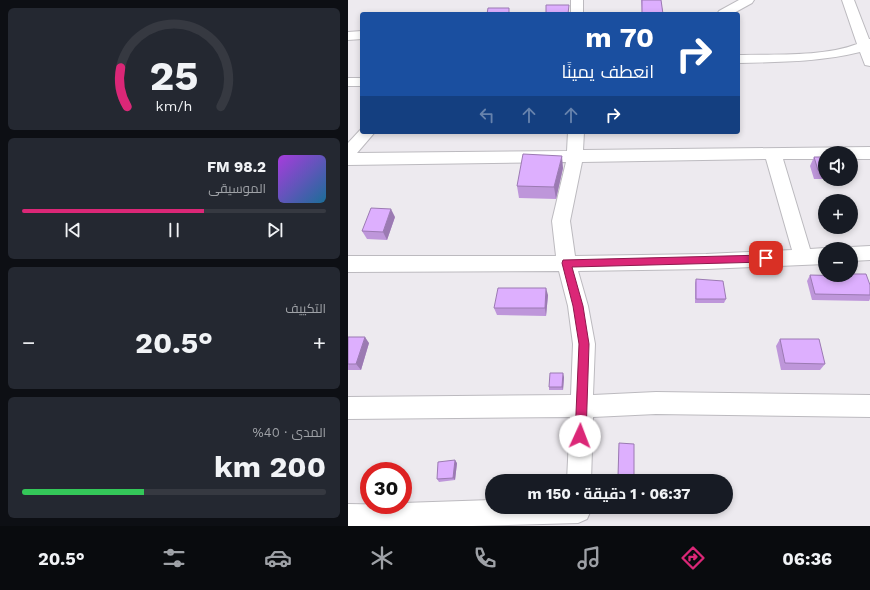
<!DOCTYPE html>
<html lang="ar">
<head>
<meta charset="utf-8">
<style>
	body { margin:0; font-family:"Work Sans",Cairo,sans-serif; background:#242831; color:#f1f3f6; direction:rtl; height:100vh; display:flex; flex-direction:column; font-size:15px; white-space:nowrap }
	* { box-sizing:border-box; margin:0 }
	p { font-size:13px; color:#9ea1a6 }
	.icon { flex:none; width:22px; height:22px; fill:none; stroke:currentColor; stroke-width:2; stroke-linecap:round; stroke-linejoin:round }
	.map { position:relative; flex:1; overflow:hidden; direction:ltr }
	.drawer { display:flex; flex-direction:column; gap:8px; padding:8px; background:#0d0f14; width:348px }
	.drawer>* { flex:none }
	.top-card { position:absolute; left:12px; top:12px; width:380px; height:122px; border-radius:4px; box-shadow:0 2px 6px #0003; direction:rtl; background:#1a4fa0; color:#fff; overflow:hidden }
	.buttons { position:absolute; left:470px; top:146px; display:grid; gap:8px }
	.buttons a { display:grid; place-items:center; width:40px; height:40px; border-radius:50%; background:#171b24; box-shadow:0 2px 6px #0003; font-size:20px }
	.speed { position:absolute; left:12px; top:462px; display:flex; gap:8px; font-size:20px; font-weight:700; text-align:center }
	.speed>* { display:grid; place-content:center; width:52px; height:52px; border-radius:50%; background:#171b24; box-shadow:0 2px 6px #0003; line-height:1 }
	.speed .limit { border:6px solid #d22; background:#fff; color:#111 }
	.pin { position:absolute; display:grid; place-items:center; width:34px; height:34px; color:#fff; margin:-17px; border-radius:8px; box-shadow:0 2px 6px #0006 }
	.me { position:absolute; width:44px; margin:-22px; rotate:2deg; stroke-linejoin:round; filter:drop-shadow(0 0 3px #0008) }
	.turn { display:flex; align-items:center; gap:14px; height:84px; padding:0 20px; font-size:18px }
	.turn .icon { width:52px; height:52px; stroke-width:2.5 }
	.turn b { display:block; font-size:28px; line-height:34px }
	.lanes { display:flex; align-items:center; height:38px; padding:0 20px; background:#0003; justify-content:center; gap:20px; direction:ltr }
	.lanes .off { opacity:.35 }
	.big { font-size:30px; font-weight:700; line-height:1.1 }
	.drawer .tile { flex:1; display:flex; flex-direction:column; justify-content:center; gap:6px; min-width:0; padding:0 14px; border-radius:6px; background:#242831 }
	.drawer .dial { align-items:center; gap:0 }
	.dial svg { height:104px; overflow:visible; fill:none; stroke:#363941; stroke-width:7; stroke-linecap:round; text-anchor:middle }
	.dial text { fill:#f1f3f6; stroke:none }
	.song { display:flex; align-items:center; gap:12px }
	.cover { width:48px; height:48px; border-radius:6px; background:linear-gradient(135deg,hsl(280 70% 55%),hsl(200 70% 35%)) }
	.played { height:4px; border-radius:2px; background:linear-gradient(90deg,#db2777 60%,#363941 60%) }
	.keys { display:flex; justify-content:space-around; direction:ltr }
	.heat { display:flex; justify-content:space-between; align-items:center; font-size:22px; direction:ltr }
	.charge { height:6px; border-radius:3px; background:linear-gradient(90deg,#34c759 40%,#363941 0) }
	.trip { position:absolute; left:137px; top:474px; width:248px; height:40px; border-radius:20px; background:#171b24; box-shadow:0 2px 6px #0003; font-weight:700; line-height:40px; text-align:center; direction:rtl }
	.menu { display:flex; height:64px; justify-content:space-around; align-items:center; background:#090b0e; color:#9ea1a6 }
	.menu .icon { width:28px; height:28px }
	.menu .on { color:#db2777 }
	.menu b { font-size:18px; color:#f1f3f6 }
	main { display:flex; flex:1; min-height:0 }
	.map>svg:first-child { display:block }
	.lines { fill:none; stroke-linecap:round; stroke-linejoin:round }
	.minor-casing { stroke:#bcbabf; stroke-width:2 }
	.minor { fill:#fff; fill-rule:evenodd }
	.wall { fill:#be96da }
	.shaded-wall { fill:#9b7ab2 }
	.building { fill:#ddaffe; stroke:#9b7ab2 }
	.route { fill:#db2777; stroke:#8e194d }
</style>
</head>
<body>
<main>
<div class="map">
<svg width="522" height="526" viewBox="0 0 522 526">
	<rect width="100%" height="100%" fill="#edeaef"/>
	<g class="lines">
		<g class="minor-casing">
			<path id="minor" d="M223,0H235V14H223Z
				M391,0H406L404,3L384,14H369L371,11Z
				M494,0H506L521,39H522V66L517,65L512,52C472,62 431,62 390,63V55C425,54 476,57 509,44Z
				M14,31V39L0,40V32Z
				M0,78H14V86H0Z
				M14,128V132H27L9,153L219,151L220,132H236L235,150L522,147V159H503V153H477V159H435L462,249L477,248L479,249H477V264L358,269L230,271L240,306L247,344L245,395L308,392L522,395V417L308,414L245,417L243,481H219L222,417L0,419V397L223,395L225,344L220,306L211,271L0,272V256H208L204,221L218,162L0,165V143ZM418,159L444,250L358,254L227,256L222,221L234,162Z
				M522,246V260L503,261V249H496L503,247Z
				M144,500V507H241L243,510L239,519L230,523L124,526H0V504L55,505V503Z"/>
		</g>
		<use href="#minor" class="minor"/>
	</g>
	<path class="wall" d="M293,0H313L315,14H294Z
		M466,157H477V179H466L462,166Z
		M215,168L208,199L171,198L169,186Z
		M47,217L39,240L19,239L14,231Z
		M462,275L501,276L502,275H503L522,285V299L521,301L464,300L459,281Z
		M348,279L378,299L376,303H347V283Z
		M200,295L198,316L149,315L146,308Z
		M0,337L21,343L13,370H0Z
		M432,339L477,364L472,370H433L428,346Z
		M216,377L215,390H201V387Z
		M271,443L286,477V479H270Z
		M109,463L107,480L91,482L89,479Z"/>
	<path class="shaded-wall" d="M214,156L215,168L208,199L206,187Z
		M43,209L47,217L39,240L35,232Z
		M198,288L200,295L198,316L197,308Z
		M17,337L21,343L13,370L8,364Z
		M215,373L216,377L215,390L214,387Z
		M107,460L109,463L107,480L105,478Z"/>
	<path class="building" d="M294,0H313L315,14H294Z
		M198,5H221L220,14H198Z
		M140,8H161V14H139Z
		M175,154L214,156L206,187L169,186Z
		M466,157H477V170H470Z
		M23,208L43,209L35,232L14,231Z
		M503,274H518L522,285V295L467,294L462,275L503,276Z
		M348,279L375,281L378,299H348Z
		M150,288H198L197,308H146Z
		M0,337H17L8,364H0Z
		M432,339H471L477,364L437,363Z
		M202,373H215L214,387H201Z
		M271,443L286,444V477L270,476Z
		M107,460L105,478L89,479L90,462Z"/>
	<path class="route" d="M418,255L422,258L418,262L224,267L235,306L241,344L238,436L236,440L232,442L229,440L227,436L231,344L225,306L214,263L215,260Z"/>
</svg>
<div class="buttons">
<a><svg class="icon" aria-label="sound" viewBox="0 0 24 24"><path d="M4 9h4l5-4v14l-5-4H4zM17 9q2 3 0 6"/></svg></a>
<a>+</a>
<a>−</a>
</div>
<div class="speed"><div class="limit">30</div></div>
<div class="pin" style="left:418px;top:258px;background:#d93025"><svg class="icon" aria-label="arrive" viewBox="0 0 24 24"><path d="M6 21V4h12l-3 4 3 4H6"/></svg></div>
<svg class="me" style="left:232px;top:436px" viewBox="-20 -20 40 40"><circle r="19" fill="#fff"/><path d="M0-13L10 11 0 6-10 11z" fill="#db2777"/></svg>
<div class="trip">06:37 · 1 دقيقة · 150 m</div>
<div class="top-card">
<div class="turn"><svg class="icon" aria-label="right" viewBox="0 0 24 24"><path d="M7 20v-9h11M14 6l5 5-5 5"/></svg><div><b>70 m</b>انعطف يمينًا</div></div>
<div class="lanes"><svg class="icon off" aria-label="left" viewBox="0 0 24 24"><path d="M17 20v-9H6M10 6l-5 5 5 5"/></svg><svg class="icon off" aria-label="ahead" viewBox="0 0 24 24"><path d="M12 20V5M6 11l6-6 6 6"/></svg><svg class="icon off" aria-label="ahead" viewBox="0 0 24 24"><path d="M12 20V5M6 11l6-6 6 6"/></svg><svg class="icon" aria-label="right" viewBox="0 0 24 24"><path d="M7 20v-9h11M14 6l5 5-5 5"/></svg></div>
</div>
</div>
<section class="drawer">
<div class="tile dial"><svg viewBox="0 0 100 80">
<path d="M14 69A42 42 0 1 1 86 69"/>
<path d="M14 69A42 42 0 0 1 9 39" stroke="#db2777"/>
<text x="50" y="56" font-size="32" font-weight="700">25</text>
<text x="50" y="72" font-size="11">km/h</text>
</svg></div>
<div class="tile">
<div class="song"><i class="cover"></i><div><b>98.2 FM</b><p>الموسيقى</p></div></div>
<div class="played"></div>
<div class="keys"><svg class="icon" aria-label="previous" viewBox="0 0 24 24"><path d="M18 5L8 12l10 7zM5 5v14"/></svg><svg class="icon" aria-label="pause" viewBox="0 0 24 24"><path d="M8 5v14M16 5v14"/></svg><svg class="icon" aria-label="next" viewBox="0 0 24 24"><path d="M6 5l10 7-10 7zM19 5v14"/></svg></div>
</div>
<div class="tile"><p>التكييف</p>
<div class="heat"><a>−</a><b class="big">20.5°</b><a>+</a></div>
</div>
<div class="tile"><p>المدى · 40%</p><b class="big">200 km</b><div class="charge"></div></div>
</section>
</main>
<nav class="menu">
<b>06:36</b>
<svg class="icon on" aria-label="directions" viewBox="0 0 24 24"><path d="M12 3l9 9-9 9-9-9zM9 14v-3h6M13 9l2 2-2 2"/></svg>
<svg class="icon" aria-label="music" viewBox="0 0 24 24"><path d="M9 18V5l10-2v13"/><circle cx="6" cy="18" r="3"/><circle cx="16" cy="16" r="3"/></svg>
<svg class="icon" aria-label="phone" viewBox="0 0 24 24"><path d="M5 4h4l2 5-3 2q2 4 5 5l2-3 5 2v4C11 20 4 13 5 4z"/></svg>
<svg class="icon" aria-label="climate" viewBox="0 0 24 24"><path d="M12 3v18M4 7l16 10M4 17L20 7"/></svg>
<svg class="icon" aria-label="car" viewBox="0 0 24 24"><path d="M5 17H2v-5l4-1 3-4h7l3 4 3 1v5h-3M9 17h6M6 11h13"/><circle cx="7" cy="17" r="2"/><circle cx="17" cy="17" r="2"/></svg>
<svg class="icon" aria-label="filters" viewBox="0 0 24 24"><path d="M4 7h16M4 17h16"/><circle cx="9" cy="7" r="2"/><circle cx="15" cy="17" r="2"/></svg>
<b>20.5°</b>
</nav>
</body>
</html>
